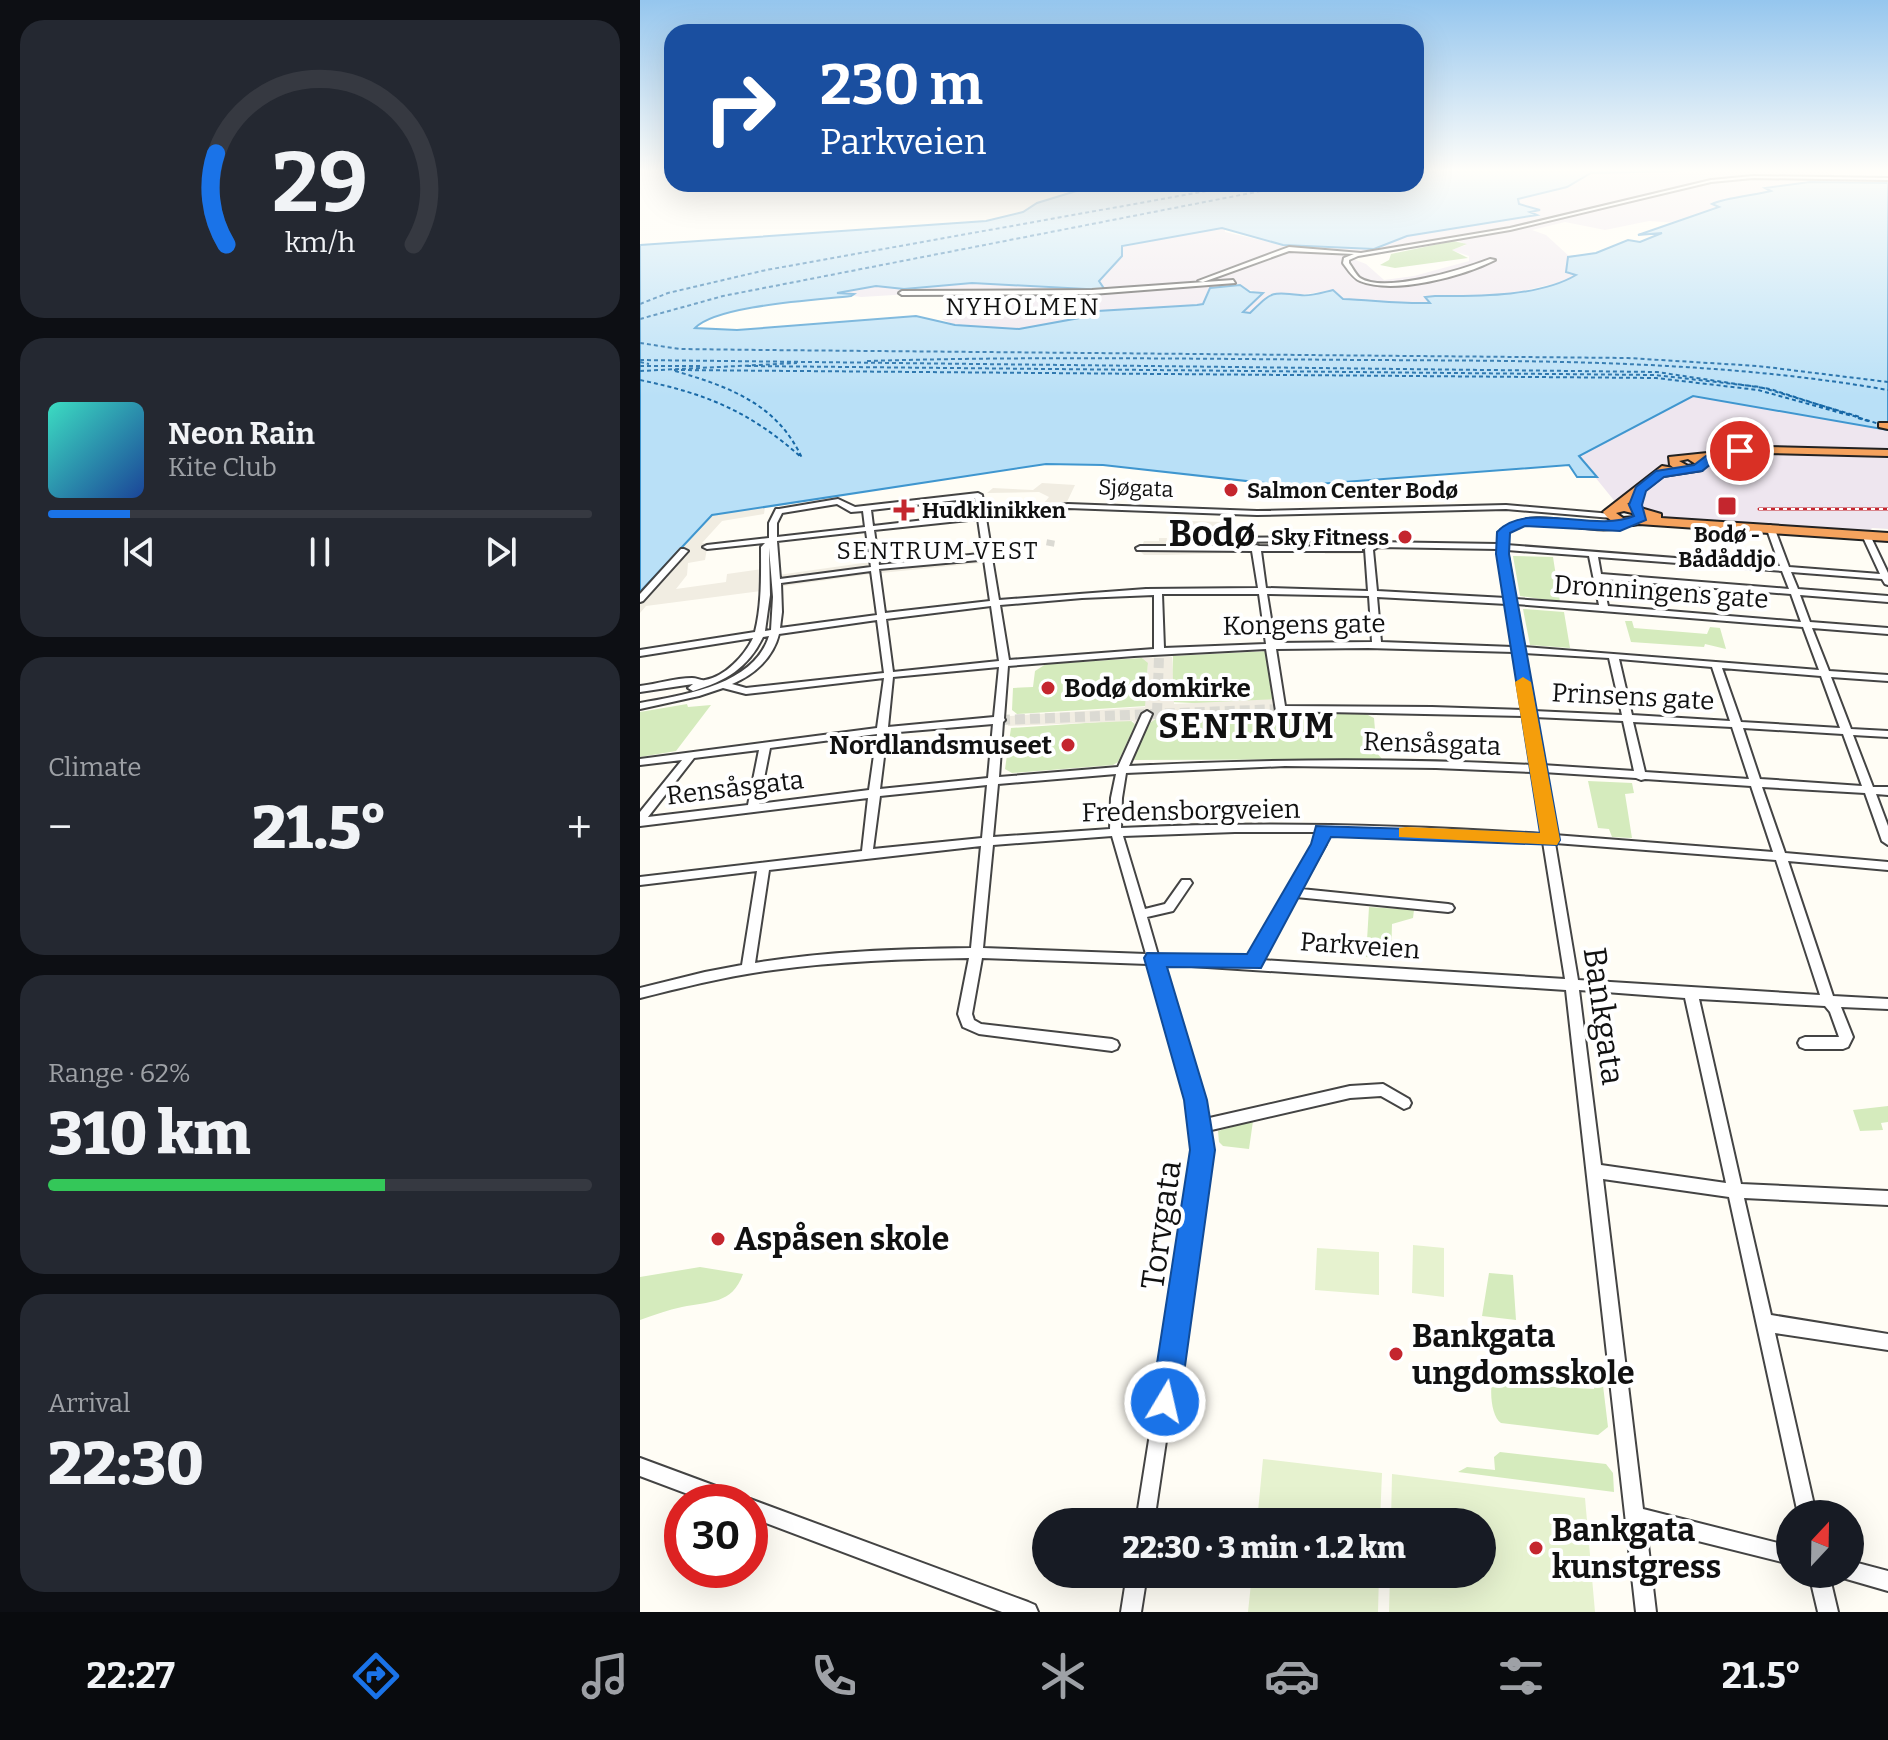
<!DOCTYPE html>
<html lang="en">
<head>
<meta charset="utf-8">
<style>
	body { margin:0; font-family:Bitter,serif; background:#242831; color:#f1f3f6; height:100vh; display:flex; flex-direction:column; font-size:30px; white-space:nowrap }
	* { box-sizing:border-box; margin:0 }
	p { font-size:26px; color:#9ea1a6 }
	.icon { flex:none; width:44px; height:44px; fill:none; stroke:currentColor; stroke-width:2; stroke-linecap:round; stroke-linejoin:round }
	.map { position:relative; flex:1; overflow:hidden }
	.panel { display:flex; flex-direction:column; gap:20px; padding:20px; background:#0d0f14; width:640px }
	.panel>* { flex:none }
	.top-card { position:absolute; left:24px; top:24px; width:760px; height:168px; border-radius:24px; box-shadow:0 8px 32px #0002; background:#1a4fa0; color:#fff; overflow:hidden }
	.needle { width:52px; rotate:22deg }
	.fabs { position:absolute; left:1136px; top:1500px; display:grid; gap:16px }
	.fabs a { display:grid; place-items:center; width:88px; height:88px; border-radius:50%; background:#171b24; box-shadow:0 8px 32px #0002; font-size:40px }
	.speed { position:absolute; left:24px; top:1484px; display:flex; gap:16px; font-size:40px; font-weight:700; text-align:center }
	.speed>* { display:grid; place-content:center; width:104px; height:104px; border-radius:50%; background:#171b24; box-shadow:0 8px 32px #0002; line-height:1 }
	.speed .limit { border:12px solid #d22; background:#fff; color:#111 }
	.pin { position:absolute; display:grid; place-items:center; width:68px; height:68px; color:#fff; margin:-34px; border:4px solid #fff; border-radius:50%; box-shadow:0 2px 8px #0007 }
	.me { position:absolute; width:88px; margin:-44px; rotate:9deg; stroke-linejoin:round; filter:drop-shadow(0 0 6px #0008) }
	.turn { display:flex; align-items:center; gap:28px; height:168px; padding:0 24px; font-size:36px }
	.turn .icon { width:104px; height:104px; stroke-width:2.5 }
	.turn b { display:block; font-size:56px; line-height:68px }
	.big { font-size:60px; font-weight:800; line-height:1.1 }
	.panel .card { flex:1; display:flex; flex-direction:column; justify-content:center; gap:12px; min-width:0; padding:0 28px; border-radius:24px; background:#242831 }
	.panel .dial { align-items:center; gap:0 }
	.dial svg { height:208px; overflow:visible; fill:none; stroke:#363941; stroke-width:7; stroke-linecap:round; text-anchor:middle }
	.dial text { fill:#f1f3f6; stroke:none }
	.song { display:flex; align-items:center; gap:24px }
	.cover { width:96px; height:96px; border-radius:12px; background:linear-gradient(135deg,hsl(170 70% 55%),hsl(220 70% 35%)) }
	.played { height:8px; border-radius:4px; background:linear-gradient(90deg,#1a73e8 15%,#363941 15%) }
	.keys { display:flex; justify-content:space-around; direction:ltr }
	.heat { display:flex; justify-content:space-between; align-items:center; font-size:44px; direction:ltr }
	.charge { height:12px; border-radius:6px; background:linear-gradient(90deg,#34c759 62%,#363941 0) }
	.trip { position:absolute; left:392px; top:1508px; width:464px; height:80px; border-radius:40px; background:#171b24; box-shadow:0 8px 32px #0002; font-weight:800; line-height:80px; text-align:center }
	.menu { display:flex; height:128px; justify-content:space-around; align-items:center; background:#090b0e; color:#9ea1a6 }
	.menu .icon { width:56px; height:56px }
	.menu .active { color:#1a73e8 }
	.menu b { font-size:36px; color:#f1f3f6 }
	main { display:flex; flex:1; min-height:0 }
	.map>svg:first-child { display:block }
	.industrial { fill:#eee6ef; fill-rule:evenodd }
	.green { fill:#d5ebbd }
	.forest { fill:#b9dc9c }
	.pitch { fill:#e6f2cf }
	.plaza { fill:#f1ede2 }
	.water { fill:#b9e0f7; stroke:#3f96cf; stroke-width:2 }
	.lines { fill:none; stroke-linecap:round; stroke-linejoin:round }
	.ferry { stroke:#1768a6; stroke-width:2; stroke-dasharray:4 3; stroke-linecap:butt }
	.minor-tunnel-far1 { stroke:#dbdad3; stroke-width:8; stroke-dasharray:8 4; stroke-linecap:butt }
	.minor-tunnel { stroke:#dbdad3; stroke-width:10; stroke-dasharray:10 5; stroke-linecap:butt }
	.minor-casing { stroke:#444; stroke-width:4 }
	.highway-casing { stroke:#222; stroke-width:4 }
	.minor { fill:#fff; fill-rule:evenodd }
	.highway { fill:#f5a25d; fill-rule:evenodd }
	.rail-casing { stroke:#c4262e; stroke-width:3 }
	.rail { stroke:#fff; stroke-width:2; stroke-dasharray:4; stroke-linecap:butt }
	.route { fill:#1a73e8; stroke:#114b97; stroke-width:2 }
	.slow { fill:#f59e0b }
	.poi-dot { fill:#c4262e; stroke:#fff; stroke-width:3 }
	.labels { text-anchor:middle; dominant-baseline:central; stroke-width:8; stroke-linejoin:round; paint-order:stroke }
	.far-street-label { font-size:22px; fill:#111; stroke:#fff }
	.far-poi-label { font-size:22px; font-weight:bold; fill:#111; stroke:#fff; text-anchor:start }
	.far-neighbourhood-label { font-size:24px; letter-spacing:2px; fill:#111; stroke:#fff }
	.street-label { font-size:26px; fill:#111; stroke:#fff }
	.poi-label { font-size:26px; font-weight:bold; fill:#111; stroke:#fff; text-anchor:start }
	.near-street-label { font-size:32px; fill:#111; stroke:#fff }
	.near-poi-label { font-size:32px; font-weight:bold; fill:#111; stroke:#fff; text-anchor:start }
	.district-label { font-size:34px; font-weight:bold; letter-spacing:2px; fill:#111; stroke:#fff }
	.far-town-label { font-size:36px; font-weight:bold; fill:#111; stroke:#fff }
</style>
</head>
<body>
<main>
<section class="panel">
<div class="card dial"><svg viewBox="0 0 100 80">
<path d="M14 69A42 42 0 1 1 86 69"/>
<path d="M14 69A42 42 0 0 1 10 34" stroke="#1a73e8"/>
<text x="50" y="56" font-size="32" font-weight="700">29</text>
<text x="50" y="72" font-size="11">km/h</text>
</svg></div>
<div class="card">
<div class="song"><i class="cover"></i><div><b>Neon Rain</b><p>Kite Club</p></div></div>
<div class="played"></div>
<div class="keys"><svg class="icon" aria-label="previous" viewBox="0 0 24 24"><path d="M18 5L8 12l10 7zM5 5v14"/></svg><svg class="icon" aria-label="pause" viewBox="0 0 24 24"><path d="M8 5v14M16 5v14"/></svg><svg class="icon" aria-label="next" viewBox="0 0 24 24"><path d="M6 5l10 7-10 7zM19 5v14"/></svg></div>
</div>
<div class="card"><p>Climate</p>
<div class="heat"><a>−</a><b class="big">21.5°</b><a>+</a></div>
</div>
<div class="card"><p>Range · 62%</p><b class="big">310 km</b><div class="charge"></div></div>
<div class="card"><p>Arrival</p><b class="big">22:30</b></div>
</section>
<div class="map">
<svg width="1248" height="1612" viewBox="0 0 1248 1612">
	<rect width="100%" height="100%" fill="#fffdf5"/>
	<path class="industrial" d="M1040,171H1186L1206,184L1170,182L1127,189L1133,191L1091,201L1084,199L1081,206L1038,223L1009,221L965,230L925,222L892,230L906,235L930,257L928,273L937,275L926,281L870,294L786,297L790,303L741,304L738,300L703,299L693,290L660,295L632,293L610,313L602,312L622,293L591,285L570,288L563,304L557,305L441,317L379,329L315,325L301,319L322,318L346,309L351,303L343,295L304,292L221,297L194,293L236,286L264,289L331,283L414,285L458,282L482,256V247L585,227V232L643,245L734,249L766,236L895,215L885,212L900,210L879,204L878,199L951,173ZM816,239L826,245L811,250L829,256V261L774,276L744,280L726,264L713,259Z
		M1053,396L1248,430V529L1232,528L1226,535L985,514L938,456Z"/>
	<path class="green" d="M873,556L913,557L920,602L880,596Z
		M883,609L924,612L930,648L890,645Z
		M985,621H992L994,628L1067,634L1070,627L1080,628L1086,649L1065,644L1064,647L991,642Z
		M629,651L637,699L594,705L531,702L533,656Z
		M502,658L508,662L506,706L377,714L372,710L373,688L393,687L395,671L406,664Z
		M47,704L48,707L71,705L36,751L0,757V712Z
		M720,711L734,718L737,753L742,759L491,760L508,724L517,718Z
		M490,720L496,725L478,762L473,765L372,773L365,769L371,728Z
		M948,781L992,783L994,793L985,794L992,838L972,837L969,829L958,828Z
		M729,907L774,910L773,918L752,924L751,959L726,957Z
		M1248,1106V1122L1241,1123L1243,1130L1220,1131L1213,1110Z
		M613,1121L609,1149L583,1146L579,1142L578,1131Z
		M60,1267L103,1274C92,1305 69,1301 42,1307C28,1310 14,1315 0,1320V1277Z
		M849,1273L873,1275L876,1320L842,1316Z
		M858,1366L883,1369L898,1386L954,1389V1366L962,1377L968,1427L958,1435L861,1423C849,1415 848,1376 858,1366Z
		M860,1452L966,1464L973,1473L974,1492L818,1472L827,1467L855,1470L854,1457Z"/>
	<path class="forest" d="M813,241L827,244L812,250L828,258L755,268L740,265L749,260L751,254Z"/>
	<path class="pitch" d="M773,1245L804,1248V1297L772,1293Z
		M677,1248L739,1252V1295L675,1290Z
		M623,1459L742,1473L740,1522H617Z
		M752,1474L945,1498L955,1612H749L750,1574H842V1522H751Z
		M612,1574H739L738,1612H608Z"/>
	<path class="plaza" d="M402,483L435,485L426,504L349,509L404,503L409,497L399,492L347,493L353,488L393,490Z
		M125,507L124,514L82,521L62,543H68L65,560L48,563L47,575L36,589L86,582L87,574L122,569L121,591L6,606L0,613V592L72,515Z
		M551,521L583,522L589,527L587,534L603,538L618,533L619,538H718L721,554H685L684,550L526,555H504L500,551L504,541H519V538H527L526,545H542L557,539L542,528Z
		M339,552L341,563L241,573L239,561Z
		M230,562L231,574L137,587L138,575Z
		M532,657L534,704L637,699L640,714L517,718L508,724L493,761L478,762L495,725L493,721L368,726L370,716L505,707L508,663L502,658Z"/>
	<path class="water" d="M776,171H1039L951,173L927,187L878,199L879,204L900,210L890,212L897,215L767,236L734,249L643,245L582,228L482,246V256L459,281L465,290L332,283L264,289L236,286L197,293L214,294L211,296C178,300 77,305 55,328L97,330L276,316L315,325L379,329L439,318L441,312L557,305L563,304L570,288L600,285L610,292L623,293L603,312L610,313C632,292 631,291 660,295C670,297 684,292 693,290L703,299C733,300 758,304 790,303L785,297L795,296C837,296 899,297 936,275L926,272L928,257L956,253L988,240L1000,242L1022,233L998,235L1079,207L1072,204C1084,198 1116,195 1131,191L1125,188L1170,182L1248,183V430L1053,396L939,456L957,477H937L929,465L651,486L463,465L406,464L72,515L0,592V245L346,221L383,212L397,203L459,184H776Z"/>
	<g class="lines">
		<path class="ferry" d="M0,304L28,293L126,270L606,184
			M0,319L83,296L657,184
			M0,343L40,349L126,350L988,358L1118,366L1248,382
			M0,360L1017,372L1130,389L1239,424
			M227,361C394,356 562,359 729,360C903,361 1076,360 1248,390
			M0,362L9,364
			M0,366H61
			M107,366L1015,375L1120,387L1220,417
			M34,370L1016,378L1118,390L1212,416
			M0,371L157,363
			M35,371C90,387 137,404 162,458
			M0,380C67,394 109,411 161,457
			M1218,418L1231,422"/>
		<path class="minor-tunnel-far1" d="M410,546L411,540"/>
		<path class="minor-tunnel" d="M517,713L519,657
			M360,720L640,709"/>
		<g class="minor-casing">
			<path id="minor" d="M1113,176L1248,178V180L1113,178L1071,182L870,230L718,256L709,260V263C712,267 716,275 720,278C745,294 824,269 850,259L855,260C824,276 754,295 720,281C713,278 708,270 703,263L704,258L714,254L649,251L563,282L558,281L649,247L721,253L870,228L1071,180Z
				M593,280L595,283L452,294L262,295L259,293L262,291L452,290Z
				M338,493L342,495L345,513L428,504L617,511L866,505L972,514L976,516L972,518L866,509L617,515L428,508L346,518L352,555L357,554L361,556L357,558H352L359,600L506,589L618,588L612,551L497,550L496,548L500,546H613L616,545L619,546L719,547H722V551H621L626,588L728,591L725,549L733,542L858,544L861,530C893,508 925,523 960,525C971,525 980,523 991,520L995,522C958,543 912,512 879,526C877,526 869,532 868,533L866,545L1140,566L1126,527L1130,525L1134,527L1149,567L1240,574L1222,535L1226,533H1229L1248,573V585L1245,584L1242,579L1151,572L1158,589L1248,596V602L1160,595L1170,622L1248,628V634L1172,628L1189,671L1248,675V681L1191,677L1211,729L1248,731V737L1213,735L1233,787H1248V795L1236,794L1248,826V845L1242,841L1225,793L1122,787L1145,853L1248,862V870L1148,861L1193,996L1248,999V1009L1201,1007L1213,1037L1208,1047L1203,1049H1165L1160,1047L1158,1043L1160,1039L1165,1037H1199L1190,1012L1185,1006L1059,999L1101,1184L1248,1191V1205L1104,1198L1131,1315L1248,1334V1350L1135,1333L1176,1514H1158L1089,1197L963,1179L1003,1509L1150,1546V1564L1006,1528L1016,1612H996L926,990L521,964L562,1100L565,1119L710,1086L743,1084L769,1099L771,1103L769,1107L764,1109L741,1096L710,1098L567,1131L569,1150L514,1522H496L555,1150L548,1100L508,964L342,958L332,1014L334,1020L341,1024L472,1039L477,1041L479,1045L477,1049L472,1051L339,1034L323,1027L318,1014L329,958C264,959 198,961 133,970C88,976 44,987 0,998V988L65,972L102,965L117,871L0,885V877L222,851L228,798L0,826V812L42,760L0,765V759L237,728L244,678L106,694L83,688L59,696L0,709V703C44,695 114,685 129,636L123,637C108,668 86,681 53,691L48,688L53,684L0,692V686C17,684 35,678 52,678C57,678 61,681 65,680C85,677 105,655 113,638L0,656V650L115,632C122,604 121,576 121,547L125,543L67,549L63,547L67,545L129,538V523L136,509H139L198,499L215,507ZM335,498L337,514L233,526L231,510ZM197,504L211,512L223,511L225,527L137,537V523L142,513ZM338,519L350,601L245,613L239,569L339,560L343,557L339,554L239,565L234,530ZM226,531L231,567L140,579L137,541ZM738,547L858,549L866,598L737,591L733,550ZM129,548L133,597L131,630L125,631L130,595ZM867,550L949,556L959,605L875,599ZM958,557L1142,571L1149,589L961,574ZM231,571L237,615L140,628L142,612L141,583ZM962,579L1151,594L1161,622L968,606ZM522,594H619L626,644L524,648ZM627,594L729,596L732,642L635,643ZM514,595V649L369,660L360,605L442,598ZM737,597L867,604L873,647L741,642ZM876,604L1163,627L1179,670L883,647ZM351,606L359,661L253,672L246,619ZM237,620L244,673L106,688L92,684C114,675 133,658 139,634ZM728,648L874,652L883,710L792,707L645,706L636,649ZM626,649L636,711L884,716L892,765C757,758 623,759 489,766L512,714L507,711L502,714L478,767L359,777L363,722L365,720L364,718L368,666L494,656ZM884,653L969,658L982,715L893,711ZM979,659L1072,667L1090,721L992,715ZM359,667L354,717L248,727L253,677ZM1082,668L1181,676L1200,728L1101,722ZM894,717L983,721L994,771L902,765ZM993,722L1092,727L1109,779L1005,772ZM353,724L348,778L240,789L247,733ZM1103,728L1203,734L1222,786L1120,779ZM237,734L229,790L119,804L130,748ZM119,750L108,805L8,817L54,758ZM645,766L796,768L893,772L902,834C762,825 622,821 481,828L482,798L486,773ZM903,772L996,778L1001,780L1005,779L1111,786L1133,852L914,835ZM476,774L471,798L470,829L353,837L358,784ZM347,785L342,838L233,849L240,796ZM595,832H677L674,844L649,888L647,889L646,893L608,959L518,955L507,917L533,911L552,883L550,880H542L525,904L505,909L483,836ZM688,832L903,842L925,979L621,960L656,897L808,912L812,911L814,908L812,905L808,904L661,889L686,844ZM472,836L506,954L343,948L353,845ZM915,843L1136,860L1180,995L938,980ZM341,846L331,948C259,949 186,951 115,963L129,870ZM939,990L1045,998L1086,1183L961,1165Z
				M544,529H550L566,538L719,537L723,539L719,541L566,542L558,545L554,543L558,540L544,533Z
				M41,549H44L48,551L3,601L0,602V594Z
				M0,1458L100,1495L102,1502H69L0,1476Z
				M110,1499L388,1602L395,1605L398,1612H362L110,1517V1502H103Z
				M1210,1561L1248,1571V1591L1203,1578L1202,1574H1210Z
				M487,1574H507L501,1612H481Z
				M1169,1574H1189L1198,1612H1178Z"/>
		</g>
		<g class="highway-casing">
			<path id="highway" d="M1239,423H1248V429L1239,427Z
				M1125,447L1248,450V456L1125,453L1062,458L1068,463L1062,470L1023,476L987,504L1021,514V518L1248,533V541L999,524C984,527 972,525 963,512L1022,466L1034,468L1030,465L1029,457ZM1048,459L1056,464L1048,466L1039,461ZM984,511L996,514L995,517L983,518L976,513Z"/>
		</g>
		<use href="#minor" class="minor"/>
		<use href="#highway" class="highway"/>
		<g class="rail-casing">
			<path id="rail" d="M1119,509H1248"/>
		</g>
		<use href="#rail" class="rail"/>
	</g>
	<linearGradient id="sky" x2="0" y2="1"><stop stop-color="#95c6ee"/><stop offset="0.43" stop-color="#fffefa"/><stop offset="1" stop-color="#fffefa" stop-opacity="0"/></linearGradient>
	<rect width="1248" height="397" fill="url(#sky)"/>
	<path class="route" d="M1100,448L1106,451L1105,454L1075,461L1062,471L1024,477L1006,491L1002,505L1006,520L980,531L885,526L870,533L869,554L920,840L917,845L691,837L621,968L527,967L567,1100L575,1150L540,1402L536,1412L525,1417L515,1412L511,1402L550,1150L544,1100L504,958L507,953L607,954L671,844L676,826L900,833L856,554L857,532C886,500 954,533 994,516L989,505L996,487L1016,471L1054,465L1066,456Z"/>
	<path class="slow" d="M883,677L891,682L920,840L917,845L759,837V828L766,827L900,833L875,682Z"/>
	<g class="poi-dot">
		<circle cx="591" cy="490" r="8"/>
		<rect x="1077" y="496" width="20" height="20" rx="4"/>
		<path d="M260 498h8v8h8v8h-8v8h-8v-8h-8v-8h8z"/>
		<circle cx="765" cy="537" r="8"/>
		<circle cx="408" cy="688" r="8"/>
		<circle cx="428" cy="745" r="8"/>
		<circle cx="78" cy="1239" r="8"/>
		<circle cx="756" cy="1354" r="8"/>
		<circle cx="896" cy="1548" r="8"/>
	</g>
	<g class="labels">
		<g class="far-street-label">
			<text transform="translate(496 488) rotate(2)">Sjøgata</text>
		</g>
		<g class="far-poi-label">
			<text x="607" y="490">Salmon Center Bodø</text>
			<text x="282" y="510">Hudklinikken</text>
			<text x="1087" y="534" text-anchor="middle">Bodø -<tspan x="1087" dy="25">Bådåddjo</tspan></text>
			<text x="749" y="537" text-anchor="end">Sky Fitness</text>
		</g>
		<g class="far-neighbourhood-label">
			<text x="383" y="307">NYHOLMEN</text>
			<text x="298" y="551">SENTRUM VEST</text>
		</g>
		<g class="street-label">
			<text transform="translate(1021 592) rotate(4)">Dronningens gate</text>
			<text transform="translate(664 625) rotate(-1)">Kongens gate</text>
			<text transform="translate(993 697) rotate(3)">Prinsens gate</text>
			<text transform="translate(792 744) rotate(2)">Rensåsgata</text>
			<text transform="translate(95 788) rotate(-7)">Rensåsgata</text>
			<text transform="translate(551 811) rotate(-1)">Fredensborgveien</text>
			<text transform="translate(720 946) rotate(4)">Parkveien</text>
		</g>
		<g class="poi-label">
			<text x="424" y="688">Bodø domkirke</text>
			<text x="412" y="745" text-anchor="end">Nordlandsmuseet</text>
		</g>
		<g class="near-street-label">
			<text transform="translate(964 1016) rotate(82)">Bankgata</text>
			<text transform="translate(521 1225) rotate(-82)">Torvgata</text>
		</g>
		<g class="near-poi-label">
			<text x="94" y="1239">Aspåsen skole</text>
			<text x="772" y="1336">Bankgata<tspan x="772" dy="37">ungdomsskole</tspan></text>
			<text x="912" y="1530">Bankgata<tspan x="912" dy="37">kunstgress</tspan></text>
		</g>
		<g class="district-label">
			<text x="607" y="726">SENTRUM</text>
		</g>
		<g class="far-town-label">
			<text x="572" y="534">Bodø</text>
		</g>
	</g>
</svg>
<div class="fabs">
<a><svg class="needle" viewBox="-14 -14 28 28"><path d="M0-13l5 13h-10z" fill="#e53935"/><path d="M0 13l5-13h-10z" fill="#9ea1a6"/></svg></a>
</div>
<div class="speed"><div class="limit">30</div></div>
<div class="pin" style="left:1100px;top:451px;background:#d93025"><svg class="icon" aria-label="arrive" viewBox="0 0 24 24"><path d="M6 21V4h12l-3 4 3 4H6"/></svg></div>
<svg class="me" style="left:525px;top:1402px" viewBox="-20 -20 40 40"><circle r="17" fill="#1a73e8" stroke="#fff" stroke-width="3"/><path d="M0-11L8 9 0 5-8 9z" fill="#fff"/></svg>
<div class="trip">22:30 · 3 min · 1.2 km</div>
<div class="top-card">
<div class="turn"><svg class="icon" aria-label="right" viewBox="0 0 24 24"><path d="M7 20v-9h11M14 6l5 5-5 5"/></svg><div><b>230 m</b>Parkveien</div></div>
</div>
</div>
</main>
<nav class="menu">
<b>22:27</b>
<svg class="icon active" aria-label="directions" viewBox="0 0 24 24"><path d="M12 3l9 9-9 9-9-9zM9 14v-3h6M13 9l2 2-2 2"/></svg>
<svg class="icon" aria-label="music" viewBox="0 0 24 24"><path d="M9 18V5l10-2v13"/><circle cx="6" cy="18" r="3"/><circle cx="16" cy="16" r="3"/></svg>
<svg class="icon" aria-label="phone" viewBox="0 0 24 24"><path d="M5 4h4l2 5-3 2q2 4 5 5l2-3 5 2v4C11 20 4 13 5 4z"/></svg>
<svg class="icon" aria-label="climate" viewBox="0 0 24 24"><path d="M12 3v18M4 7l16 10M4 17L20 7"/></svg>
<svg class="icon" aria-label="car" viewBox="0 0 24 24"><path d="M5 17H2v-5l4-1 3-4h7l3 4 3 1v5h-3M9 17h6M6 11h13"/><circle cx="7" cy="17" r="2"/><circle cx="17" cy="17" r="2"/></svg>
<svg class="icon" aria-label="filters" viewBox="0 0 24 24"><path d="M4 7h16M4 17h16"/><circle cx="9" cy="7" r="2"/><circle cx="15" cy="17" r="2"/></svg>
<b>21.5°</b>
</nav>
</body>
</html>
